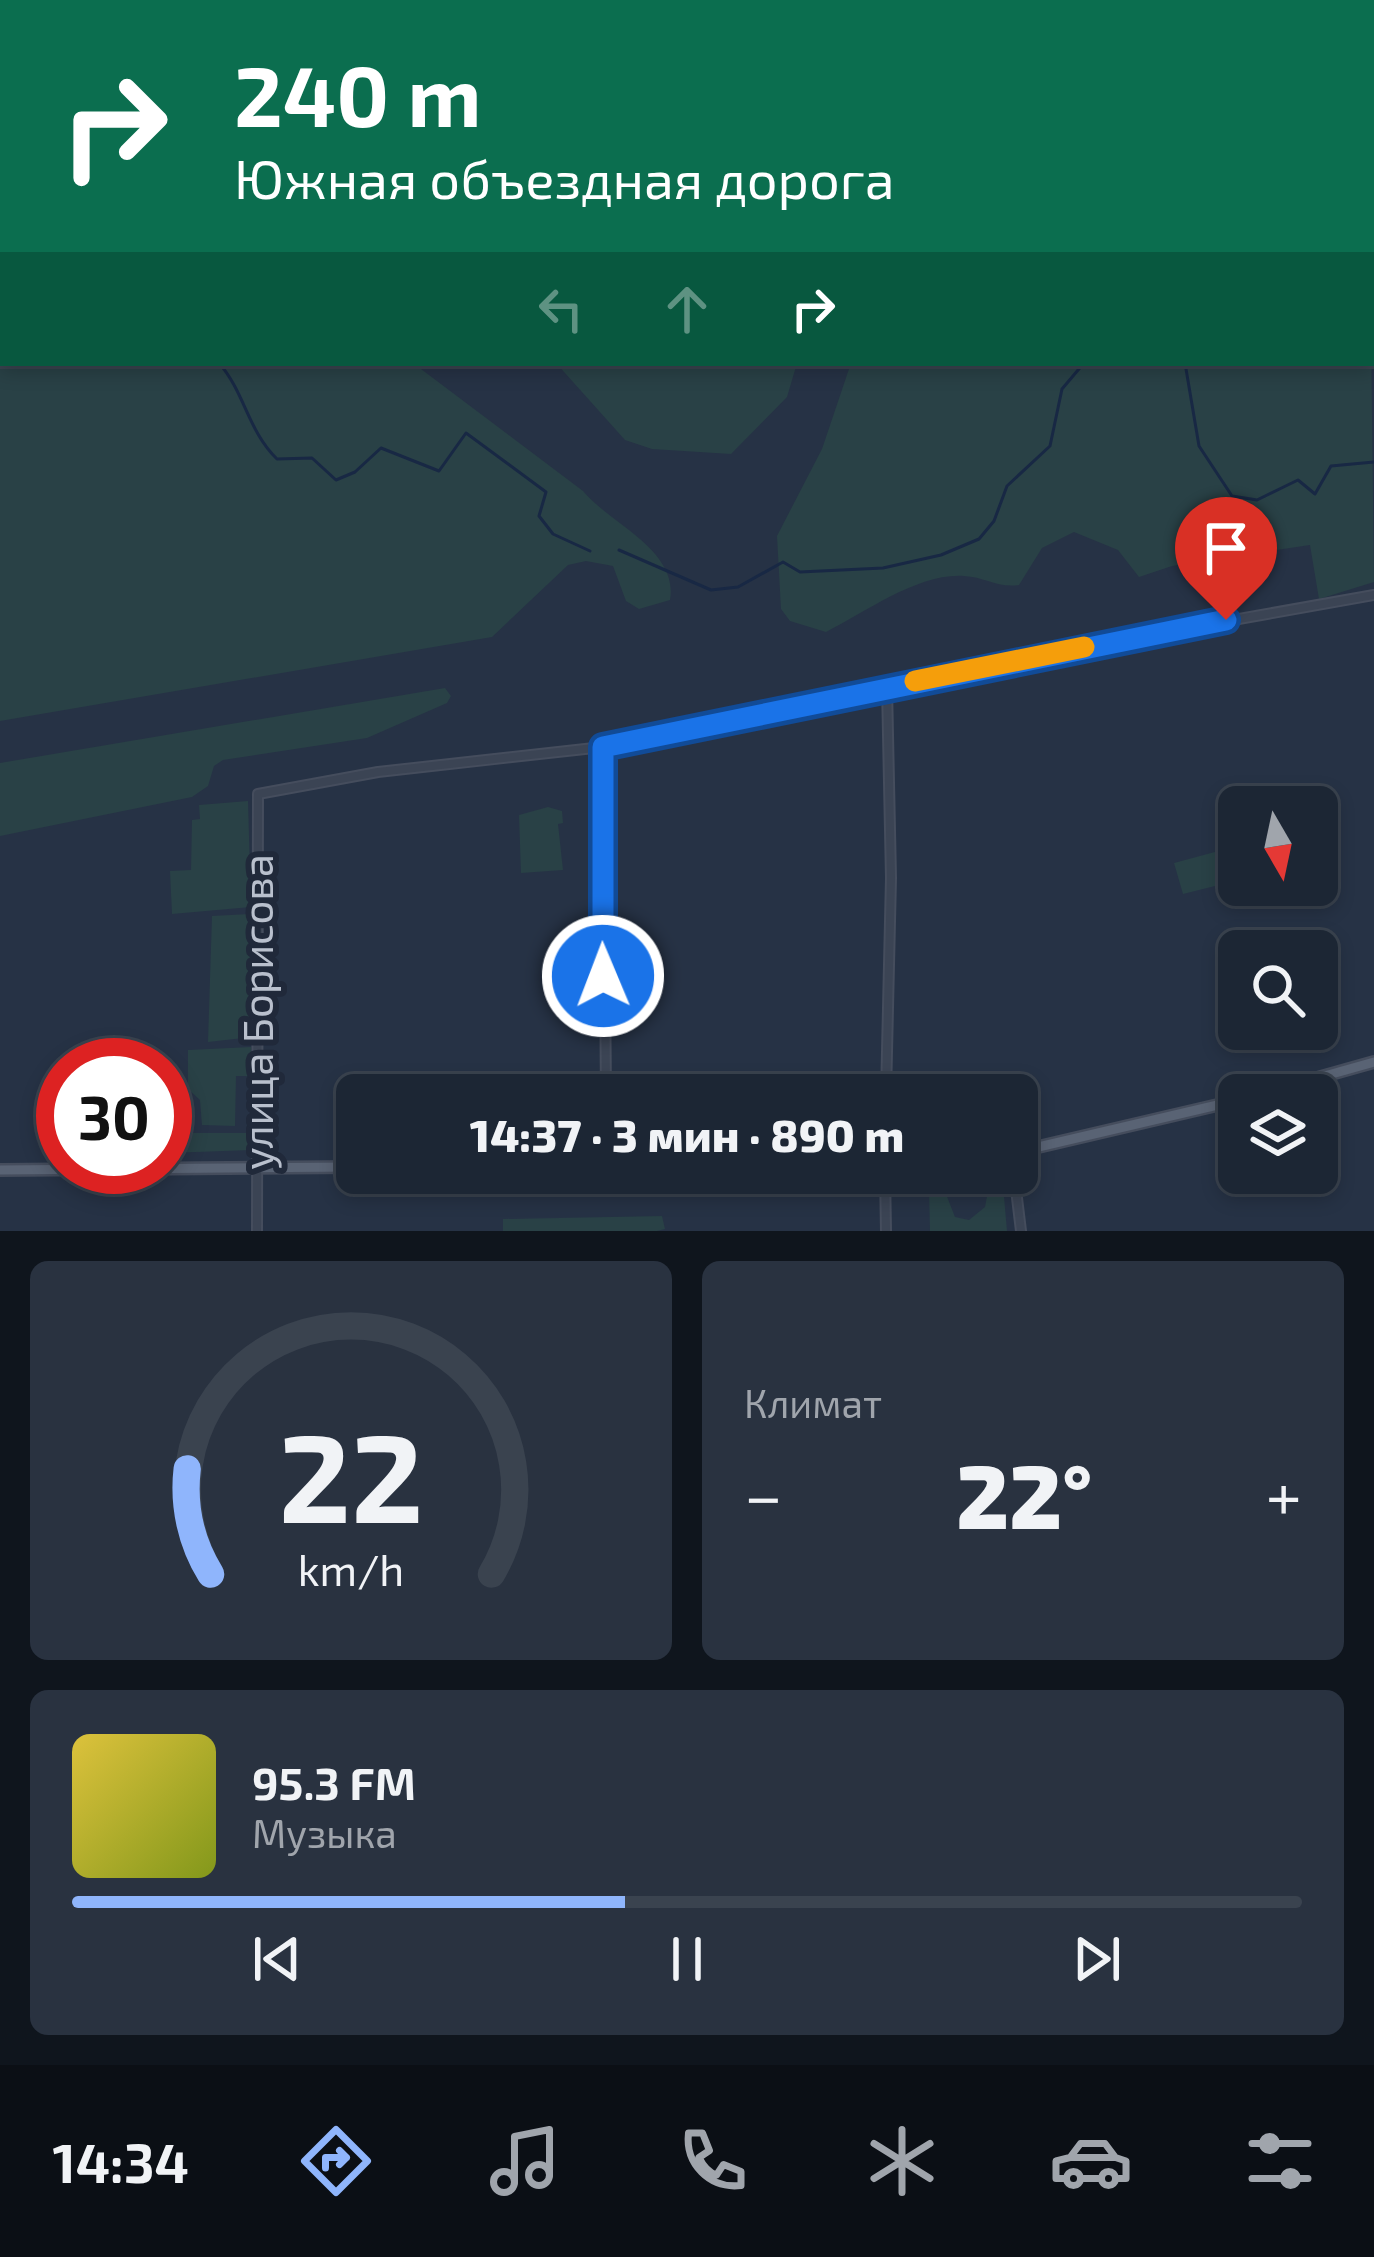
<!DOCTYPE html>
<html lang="ru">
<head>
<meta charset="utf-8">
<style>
	body { margin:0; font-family:"Exo 2",sans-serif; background:#293240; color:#f1f3f6; height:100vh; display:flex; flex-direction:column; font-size:45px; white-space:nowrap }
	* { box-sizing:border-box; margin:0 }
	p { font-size:39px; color:#a0a5ac }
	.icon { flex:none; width:66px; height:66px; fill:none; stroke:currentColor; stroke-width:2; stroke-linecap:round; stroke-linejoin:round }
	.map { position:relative; height:1231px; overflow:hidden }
	.drawer { display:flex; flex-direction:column; gap:30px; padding:30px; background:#0f151d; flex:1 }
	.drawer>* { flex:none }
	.hud { position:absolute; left:0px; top:0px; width:1374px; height:366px; box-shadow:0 6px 18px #0003,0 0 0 3px #3a434f; background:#0b6e4f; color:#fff; overflow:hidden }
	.needle { width:78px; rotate:171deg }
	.controls { position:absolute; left:1218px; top:786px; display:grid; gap:24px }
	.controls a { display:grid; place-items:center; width:120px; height:120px; border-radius:18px; background:#1c2634; box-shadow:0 6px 18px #0003,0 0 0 3px #3a434f; font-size:60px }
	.speed { position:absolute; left:36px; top:1038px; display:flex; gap:24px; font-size:60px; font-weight:700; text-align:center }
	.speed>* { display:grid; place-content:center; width:156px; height:156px; border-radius:50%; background:#1c2634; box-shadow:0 6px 18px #0003,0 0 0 3px #3a434f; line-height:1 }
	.speed .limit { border:18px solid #d22; background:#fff; color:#111 }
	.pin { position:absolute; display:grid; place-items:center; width:102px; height:102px; color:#fff; margin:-123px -51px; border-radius:50% 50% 50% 0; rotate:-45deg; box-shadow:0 0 12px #0007 }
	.pin .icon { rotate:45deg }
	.me { position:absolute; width:132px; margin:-66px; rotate:359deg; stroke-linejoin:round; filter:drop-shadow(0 0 9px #0008) }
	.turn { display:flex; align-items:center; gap:42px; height:252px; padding:0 36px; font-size:54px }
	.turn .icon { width:156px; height:156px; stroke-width:2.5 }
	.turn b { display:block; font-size:84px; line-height:102px }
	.lanes { display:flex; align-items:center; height:114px; padding:0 36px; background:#0003; justify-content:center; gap:60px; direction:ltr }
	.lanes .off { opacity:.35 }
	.big { font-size:90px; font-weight:800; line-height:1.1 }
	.drawer .card { flex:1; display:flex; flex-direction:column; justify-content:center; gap:18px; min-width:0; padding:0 42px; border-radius:18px; background:#293240 }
	.drawer .dial { align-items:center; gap:0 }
	.dial svg { height:312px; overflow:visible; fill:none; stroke:#3a434f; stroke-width:7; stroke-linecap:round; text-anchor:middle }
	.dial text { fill:#f1f3f6; stroke:none }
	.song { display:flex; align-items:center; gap:36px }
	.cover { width:144px; height:144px; border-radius:18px; background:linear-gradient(135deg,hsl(50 70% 55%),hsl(70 70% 35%)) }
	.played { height:12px; border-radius:6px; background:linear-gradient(90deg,#8fb5fc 45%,#3a434f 45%) }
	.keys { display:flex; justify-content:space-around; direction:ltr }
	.heat { display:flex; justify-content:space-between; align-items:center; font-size:66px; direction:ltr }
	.drawer .tiles { flex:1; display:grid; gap:30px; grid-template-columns:1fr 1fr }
	.card:last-child { grid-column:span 2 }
	.trip { position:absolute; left:336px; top:1074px; width:702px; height:120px; border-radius:18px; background:#1c2634; box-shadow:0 6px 18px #0003,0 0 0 3px #3a434f; font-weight:800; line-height:120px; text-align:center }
	.tabs { display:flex; height:192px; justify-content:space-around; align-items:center; background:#0b0f15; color:#a0a5ac }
	.tabs .icon { width:84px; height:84px }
	.tabs .selected { color:#8fb5fc }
	.tabs b { font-size:54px; color:#f1f3f6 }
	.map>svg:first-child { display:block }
	.green { fill:#294146 }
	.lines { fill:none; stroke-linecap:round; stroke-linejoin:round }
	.stream { stroke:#182844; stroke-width:3 }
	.minor-casing { stroke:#454d5d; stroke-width:12 }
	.major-casing { stroke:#454d5d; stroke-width:14 }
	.minor { stroke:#3b4454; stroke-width:8 }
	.major { stroke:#596374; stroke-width:9 }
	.rail { stroke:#5d687b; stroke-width:3; stroke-dasharray:12 12; stroke-linecap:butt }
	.route-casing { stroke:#114b97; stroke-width:30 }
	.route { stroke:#1a73e8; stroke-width:21 }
	.slow { stroke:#f59e0b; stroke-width:21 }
	.labels { text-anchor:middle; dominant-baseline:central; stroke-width:12; stroke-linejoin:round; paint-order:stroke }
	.street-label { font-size:42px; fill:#b9c0cd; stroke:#20293a }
</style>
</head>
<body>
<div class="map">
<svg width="1374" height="1231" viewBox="0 0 1374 1231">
	<rect width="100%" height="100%" fill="#263245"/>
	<path class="green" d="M0,0L194,3H3V363H413L583,491C609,523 679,550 670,600L639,609L626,601L613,566L586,561L568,565L492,637L0,721Z
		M1371,332L1374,582L1319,599L1310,545L1172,566L1139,577L1118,550L1074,532L1042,548L1019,585C997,588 985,577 964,576C918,573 866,612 826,632L790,621L781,609L777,536L822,449L851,363H1371Z
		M556,363H797L787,397L731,454L652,449L625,440Z
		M445,688L451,696L447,703L367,738L223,760L214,766L208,786L192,797L0,836V763Z
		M248,801L251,907L172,914L170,871L191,870L192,820L200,819L199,805Z
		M548,807L562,811L563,823L558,824L563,870L521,873L519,815Z
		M1237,846L1239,880L1183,894L1174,863Z
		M250,914L252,1037L208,1042L212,916Z
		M251,1047V1076H236L235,1126L202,1125L200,1100L188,1089V1050Z
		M165,1133H252V1150L168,1153Z
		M1003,1185L1007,1231H930L929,1190L944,1189L955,1217L969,1220L985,1207L989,1186Z
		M662,1216L665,1229L657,1231H503V1219Z"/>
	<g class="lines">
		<path class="stream" d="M0,81L3,85
			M219,363C245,393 248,431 277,459L312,458L336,480L355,472L381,448L439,471L466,433L546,492L539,516L553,534L590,551
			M1185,363L1199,446L1232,496L1257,500L1298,480L1315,494L1331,466L1374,462
			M619,550L711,590L738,587L783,562L800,572L883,568L941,555L979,539L994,521L1007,486L1050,446L1062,389L1084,363"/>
		<g class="minor-casing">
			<path id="minor" d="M603,747L606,1095
				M886,1095L891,878L887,687
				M885,1173L886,1231
				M1014,1173L1021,1231
				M257,1231L258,794L378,772L603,747L1126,639L1374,595"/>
		</g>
		<g class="major-casing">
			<path id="major" d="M1257,1095L1374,1062
				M1017,1152L1239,1100
				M0,1170L357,1167"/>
		</g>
		<use href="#minor" class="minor"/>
		<use href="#major" class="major"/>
		<path class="rail" d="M1360,0L1370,3"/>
	</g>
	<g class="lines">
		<g class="route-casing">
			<path id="route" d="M603,976V747L1226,620"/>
		</g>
		<use href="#route" class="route"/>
		<path class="slow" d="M915,681L1084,647"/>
	</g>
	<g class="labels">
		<g class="street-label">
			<text transform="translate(256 1012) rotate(-90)">улица Борисова</text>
		</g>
	</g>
</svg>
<div class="controls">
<a><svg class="needle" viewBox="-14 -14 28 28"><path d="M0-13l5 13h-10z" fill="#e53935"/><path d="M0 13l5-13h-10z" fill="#a0a5ac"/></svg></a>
<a><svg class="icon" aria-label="search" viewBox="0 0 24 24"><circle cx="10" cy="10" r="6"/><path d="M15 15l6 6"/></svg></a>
<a><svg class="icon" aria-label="layers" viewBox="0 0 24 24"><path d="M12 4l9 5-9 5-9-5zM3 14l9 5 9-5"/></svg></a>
</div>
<div class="speed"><div class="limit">30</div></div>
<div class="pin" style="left:1226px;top:620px;background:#d93025"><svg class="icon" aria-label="arrive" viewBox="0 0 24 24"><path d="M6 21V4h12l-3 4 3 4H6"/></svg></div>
<svg class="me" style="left:603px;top:976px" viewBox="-20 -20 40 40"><circle r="17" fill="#1a73e8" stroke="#fff" stroke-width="3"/><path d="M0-11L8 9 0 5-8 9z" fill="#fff"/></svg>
<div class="trip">14:37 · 3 мин · 890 m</div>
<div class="hud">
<div class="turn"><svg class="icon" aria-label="right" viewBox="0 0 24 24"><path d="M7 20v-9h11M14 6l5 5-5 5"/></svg><div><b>240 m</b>Южная объездная дорога</div></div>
<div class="lanes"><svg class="icon off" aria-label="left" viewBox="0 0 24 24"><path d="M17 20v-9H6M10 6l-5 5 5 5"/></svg><svg class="icon off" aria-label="ahead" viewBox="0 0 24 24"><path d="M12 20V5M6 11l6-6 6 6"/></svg><svg class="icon" aria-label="right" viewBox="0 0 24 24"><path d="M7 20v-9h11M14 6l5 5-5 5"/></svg></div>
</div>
</div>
<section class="drawer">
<div class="tiles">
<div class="card dial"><svg viewBox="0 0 100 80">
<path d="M14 69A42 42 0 1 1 86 69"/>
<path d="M14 69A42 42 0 0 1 8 42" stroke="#8fb5fc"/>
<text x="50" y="56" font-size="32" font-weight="700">22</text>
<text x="50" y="72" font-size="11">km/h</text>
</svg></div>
<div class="card"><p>Климат</p>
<div class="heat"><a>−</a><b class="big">22°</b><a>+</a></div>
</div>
<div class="card">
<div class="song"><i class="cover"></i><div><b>95.3 FM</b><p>Музыка</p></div></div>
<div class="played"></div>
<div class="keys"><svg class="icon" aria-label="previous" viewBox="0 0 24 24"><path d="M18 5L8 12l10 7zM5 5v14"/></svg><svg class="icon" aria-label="pause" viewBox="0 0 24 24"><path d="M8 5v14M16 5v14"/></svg><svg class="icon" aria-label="next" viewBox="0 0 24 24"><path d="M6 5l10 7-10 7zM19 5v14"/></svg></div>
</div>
</div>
</section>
<nav class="tabs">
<b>14:34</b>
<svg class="icon selected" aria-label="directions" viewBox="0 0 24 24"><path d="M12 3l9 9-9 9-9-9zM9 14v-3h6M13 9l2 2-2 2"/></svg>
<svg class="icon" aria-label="music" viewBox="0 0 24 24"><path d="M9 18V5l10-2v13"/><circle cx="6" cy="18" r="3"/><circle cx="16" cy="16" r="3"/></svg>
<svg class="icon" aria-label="phone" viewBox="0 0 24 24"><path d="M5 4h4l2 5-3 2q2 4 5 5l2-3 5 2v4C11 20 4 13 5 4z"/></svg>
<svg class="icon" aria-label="climate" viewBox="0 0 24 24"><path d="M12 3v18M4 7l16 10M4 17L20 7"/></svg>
<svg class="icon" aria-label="car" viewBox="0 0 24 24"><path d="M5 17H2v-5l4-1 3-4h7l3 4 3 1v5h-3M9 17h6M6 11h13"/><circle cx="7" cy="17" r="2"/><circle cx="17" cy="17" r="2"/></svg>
<svg class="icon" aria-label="filters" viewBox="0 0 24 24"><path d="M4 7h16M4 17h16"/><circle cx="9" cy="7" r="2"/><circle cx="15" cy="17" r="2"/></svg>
</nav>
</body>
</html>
